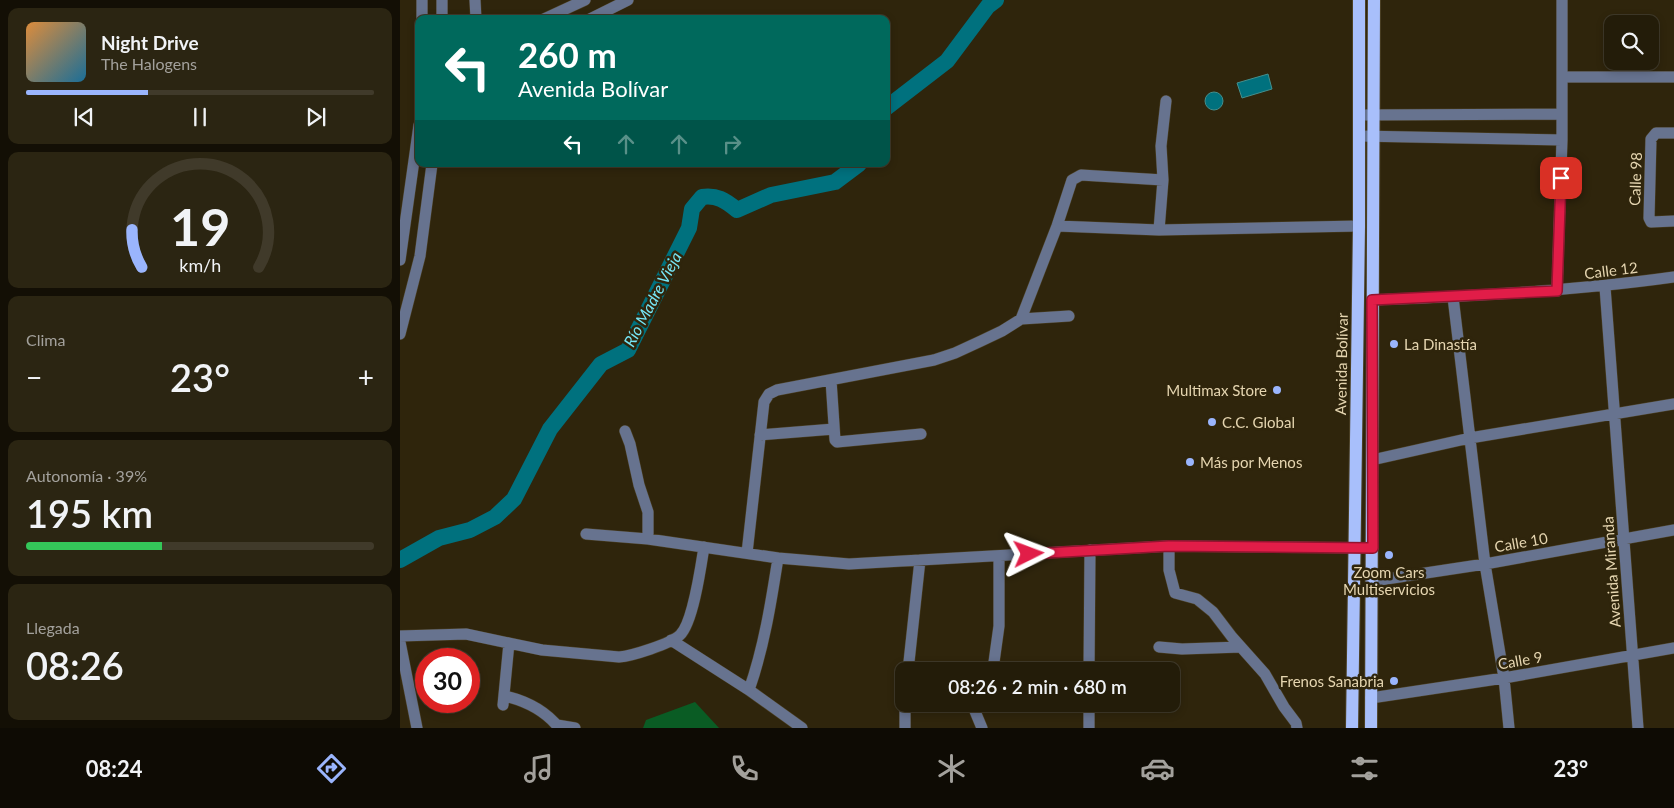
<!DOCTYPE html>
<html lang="es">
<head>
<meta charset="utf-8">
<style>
	body { margin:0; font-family:Lato,sans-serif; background:#2b2512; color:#f1f3f6; height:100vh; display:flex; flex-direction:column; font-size:19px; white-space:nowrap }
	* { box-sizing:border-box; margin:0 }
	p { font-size:16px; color:#a3a19c }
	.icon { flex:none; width:28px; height:28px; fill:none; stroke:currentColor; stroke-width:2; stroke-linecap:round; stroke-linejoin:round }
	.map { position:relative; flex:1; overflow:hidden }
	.details { display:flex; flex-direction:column; gap:8px; padding:8px; background:#130f05; width:400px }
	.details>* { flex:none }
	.banner { position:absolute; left:15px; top:15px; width:475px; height:152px; border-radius:10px; box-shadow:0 2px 8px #0003,0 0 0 1px #403a2a; background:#00695c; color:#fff; overflow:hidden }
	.tools { position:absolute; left:1204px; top:15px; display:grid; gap:10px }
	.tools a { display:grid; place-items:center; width:55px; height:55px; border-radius:10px; background:#231c09; box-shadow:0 2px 8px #0003,0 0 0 1px #403a2a; font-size:25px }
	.speed { position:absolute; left:15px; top:648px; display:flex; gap:10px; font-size:25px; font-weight:700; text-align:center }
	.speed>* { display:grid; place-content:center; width:65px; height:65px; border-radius:50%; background:#231c09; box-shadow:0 2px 8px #0003,0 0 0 1px #403a2a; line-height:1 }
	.speed .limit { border:8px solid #d22; background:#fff; color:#111 }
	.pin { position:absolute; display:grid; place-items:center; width:42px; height:42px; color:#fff; margin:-21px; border-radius:10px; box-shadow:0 2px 8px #0006 }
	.me { position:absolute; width:55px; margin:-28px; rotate:87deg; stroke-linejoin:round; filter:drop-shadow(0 0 4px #0008) }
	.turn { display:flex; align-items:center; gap:18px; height:105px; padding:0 20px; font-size:22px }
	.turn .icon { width:65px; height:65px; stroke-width:2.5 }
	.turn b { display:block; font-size:35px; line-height:42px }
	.lanes { display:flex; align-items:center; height:48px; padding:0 20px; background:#0003; justify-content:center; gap:25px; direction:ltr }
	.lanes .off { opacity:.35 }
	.big { font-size:38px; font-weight:600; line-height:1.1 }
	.details .widget { flex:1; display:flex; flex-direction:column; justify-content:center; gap:8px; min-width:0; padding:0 18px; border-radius:10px; background:#2b2512 }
	.details .dial { align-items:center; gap:0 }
	.dial svg { height:130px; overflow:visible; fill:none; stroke:#403a2a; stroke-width:7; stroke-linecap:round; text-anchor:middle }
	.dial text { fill:#f1f3f6; stroke:none }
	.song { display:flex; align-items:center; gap:15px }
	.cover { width:60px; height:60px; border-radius:8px; background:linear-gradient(135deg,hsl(30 70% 55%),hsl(200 70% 35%)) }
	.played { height:5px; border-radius:2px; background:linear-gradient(90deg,#9ab5fd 35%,#403a2a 35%) }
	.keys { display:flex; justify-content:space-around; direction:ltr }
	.heat { display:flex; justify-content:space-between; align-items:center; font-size:28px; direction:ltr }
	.charge { height:8px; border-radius:4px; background:linear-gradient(90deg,#34c759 39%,#403a2a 0) }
	.trip { position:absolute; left:495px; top:662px; width:285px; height:50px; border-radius:10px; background:#231c09; box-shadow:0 2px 8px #0003,0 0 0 1px #403a2a; font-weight:600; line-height:50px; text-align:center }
	.menu { display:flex; height:80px; justify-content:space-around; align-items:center; background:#0e0b04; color:#a3a19c }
	.menu .icon { width:35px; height:35px }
	.menu .on { color:#9ab5fd }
	.menu b { font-size:22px; color:#f1f3f6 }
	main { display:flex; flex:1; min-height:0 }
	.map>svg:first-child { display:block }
	.forest { fill:#0a5c24 }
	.water { fill:#00717e; stroke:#458f8d }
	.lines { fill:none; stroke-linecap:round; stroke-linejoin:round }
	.river { stroke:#00717e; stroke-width:16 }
	.minor-casing { stroke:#4c4126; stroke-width:12 }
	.major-casing { stroke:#4c4126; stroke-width:14 }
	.minor { stroke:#67738f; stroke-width:11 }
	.major { stroke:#a8bffb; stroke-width:12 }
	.route-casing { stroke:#92132f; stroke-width:12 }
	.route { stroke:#e11d48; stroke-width:9 }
	.poi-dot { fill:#9ab5fd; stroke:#2f250c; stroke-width:2 }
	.labels { text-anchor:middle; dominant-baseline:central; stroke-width:5; stroke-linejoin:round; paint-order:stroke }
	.street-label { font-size:15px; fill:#e5d5b0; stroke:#2f250c }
	.poi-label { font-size:15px; fill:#e5d5b0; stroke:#2f250c; text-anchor:start }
	.water-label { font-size:16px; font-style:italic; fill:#77e7f7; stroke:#2f250c }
</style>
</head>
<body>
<main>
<section class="details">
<div class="widget">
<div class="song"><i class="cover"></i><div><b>Night Drive</b><p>The Halogens</p></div></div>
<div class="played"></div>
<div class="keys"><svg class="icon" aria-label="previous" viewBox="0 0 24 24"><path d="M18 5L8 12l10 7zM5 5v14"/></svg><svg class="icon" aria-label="pause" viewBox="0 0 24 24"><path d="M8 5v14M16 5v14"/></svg><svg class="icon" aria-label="next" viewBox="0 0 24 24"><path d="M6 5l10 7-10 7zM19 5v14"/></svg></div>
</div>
<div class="widget dial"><svg viewBox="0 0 100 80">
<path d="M14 69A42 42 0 1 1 86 69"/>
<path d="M14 69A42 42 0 0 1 8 46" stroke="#9ab5fd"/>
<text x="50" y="56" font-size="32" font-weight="700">19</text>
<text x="50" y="72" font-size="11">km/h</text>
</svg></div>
<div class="widget"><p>Clima</p>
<div class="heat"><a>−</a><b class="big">23°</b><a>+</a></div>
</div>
<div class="widget"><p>Autonomía · 39%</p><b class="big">195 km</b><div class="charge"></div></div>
<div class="widget"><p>Llegada</p><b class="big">08:26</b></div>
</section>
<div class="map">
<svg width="1274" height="728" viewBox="0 0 1274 728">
	<rect width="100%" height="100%" fill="#2f250c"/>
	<path class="forest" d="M295,702L319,728H243L246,720Z"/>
	<path class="water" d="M868,74L872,89L842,98L837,83Z
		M805 101a9 9 0 1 1 18 0a9 9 0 1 1-18 0Z"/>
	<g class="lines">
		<path class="river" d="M486,108L547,61L588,6L596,0
			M0,560L39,538L70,530L95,517L114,499L150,429L201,364L228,350L289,228L292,209L302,197C317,195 325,200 337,210L371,195L435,182L459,164"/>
		<g class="minor-casing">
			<path id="minor" d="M22,0V19
				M42,0V19
				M75,0L76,19
				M144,19L185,0
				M190,19L228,0
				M1162,77H1274
				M959,115L1162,114
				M1274,133H1256L1251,139L1249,218L1251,222L1274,221
				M959,136L1162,140
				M657,226L759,230L959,226
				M759,230L763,180L761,146L766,101
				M0,260L19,125
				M1205,287L1238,728
				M1157,291L1162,140V0
				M1053,297L1085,564L1104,678L1109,728
				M973,300C1073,296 1174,291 1274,277
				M621,319L657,226L672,180L681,175L763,180
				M0,334L20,256L32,164
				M431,380L435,440L437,442L521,434
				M225,431L230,444L239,485L248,512V539
				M360,435L434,429
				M972,460L1070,438L1274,404
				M186,534L248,539L378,558L449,564L769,546L973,548
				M769,546V570L775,593L797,599L813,612L832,637L865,674L884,707L896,723L897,728
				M347,553L364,402L369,394L377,390L534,360L555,353L581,341L602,331L621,319L669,316
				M973,581L1085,564L1274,530
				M0,636L66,634L142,650L219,657C232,656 270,644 280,635C293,623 301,566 304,547
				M271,640L349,690L402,728
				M0,642L17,728
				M759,647L782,649L841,647
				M594,662L599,626V556
				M508,671L520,560
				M689,671L690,550
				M349,690C364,647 371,603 378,558
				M105,696C126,701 145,710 159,728
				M971,698L1104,678L1274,648
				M572,704L582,728
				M103,705L109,643
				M157,725L175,728
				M505,728V704
				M689,728V704"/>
		</g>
		<g class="major-casing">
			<path id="major" d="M952,728L959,226V0
				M971,728L974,0"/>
		</g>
		<use href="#minor" class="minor"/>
		<use href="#major" class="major"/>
	</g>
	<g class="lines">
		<g class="route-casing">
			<path id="route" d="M629,554L769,546L973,548L972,300L1157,291L1161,178"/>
		</g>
		<use href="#route" class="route"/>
	</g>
	<g class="poi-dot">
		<circle cx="994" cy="344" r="5"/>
		<circle cx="877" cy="390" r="5"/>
		<circle cx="812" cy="422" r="5"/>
		<circle cx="790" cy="462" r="5"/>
		<circle cx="989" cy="555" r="5"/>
		<circle cx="994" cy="681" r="5"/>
	</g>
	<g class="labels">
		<g class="street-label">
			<text transform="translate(1235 179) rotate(-88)">Calle 98</text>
			<text transform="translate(1211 270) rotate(-7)">Calle 12</text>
			<text transform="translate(941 364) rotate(-89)">Avenida Bolívar</text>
			<text transform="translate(1121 542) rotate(-10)">Calle 10</text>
			<text transform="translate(1211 572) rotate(-94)">Avenida Miranda</text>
			<text transform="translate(1120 660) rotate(-10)">Calle 9</text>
		</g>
		<g class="poi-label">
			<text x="1004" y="344">La Dinastía</text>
			<text x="867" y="390" text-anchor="end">Multimax Store</text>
			<text x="822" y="422">C.C. Global</text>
			<text x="800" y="462">Más por Menos</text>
			<text x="989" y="572" text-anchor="middle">Zoom Cars<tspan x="989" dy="17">Multiservicios</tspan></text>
			<text x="984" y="681" text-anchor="end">Frenos Sanabria</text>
		</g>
		<g class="water-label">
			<text transform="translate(252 299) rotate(-62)">Río Madre Vieja</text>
		</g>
	</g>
</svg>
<div class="tools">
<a><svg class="icon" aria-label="search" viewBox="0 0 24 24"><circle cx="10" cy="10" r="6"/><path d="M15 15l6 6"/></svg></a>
</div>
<div class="speed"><div class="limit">30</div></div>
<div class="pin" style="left:1161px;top:178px;background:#d93025"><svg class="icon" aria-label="arrive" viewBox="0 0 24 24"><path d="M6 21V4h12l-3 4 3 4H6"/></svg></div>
<svg class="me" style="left:629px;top:554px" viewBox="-20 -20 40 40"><path d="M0-17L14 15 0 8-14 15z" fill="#e11d48" stroke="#fff" stroke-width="4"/></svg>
<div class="trip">08:26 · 2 min · 680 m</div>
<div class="banner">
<div class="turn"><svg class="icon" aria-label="left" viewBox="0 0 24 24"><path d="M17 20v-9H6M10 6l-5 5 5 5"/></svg><div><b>260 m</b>Avenida Bolívar</div></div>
<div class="lanes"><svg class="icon" aria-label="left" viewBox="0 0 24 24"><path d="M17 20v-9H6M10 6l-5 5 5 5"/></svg><svg class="icon off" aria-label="ahead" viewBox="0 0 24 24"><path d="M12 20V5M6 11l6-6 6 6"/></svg><svg class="icon off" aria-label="ahead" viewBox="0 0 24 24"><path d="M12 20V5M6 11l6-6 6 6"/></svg><svg class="icon off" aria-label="right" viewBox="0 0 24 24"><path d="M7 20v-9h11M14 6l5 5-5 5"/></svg></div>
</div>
</div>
</main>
<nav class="menu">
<b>08:24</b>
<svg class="icon on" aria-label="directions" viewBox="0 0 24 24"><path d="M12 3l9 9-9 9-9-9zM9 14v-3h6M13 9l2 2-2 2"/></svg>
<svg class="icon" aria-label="music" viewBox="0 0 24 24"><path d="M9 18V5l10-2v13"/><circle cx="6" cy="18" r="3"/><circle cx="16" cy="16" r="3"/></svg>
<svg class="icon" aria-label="phone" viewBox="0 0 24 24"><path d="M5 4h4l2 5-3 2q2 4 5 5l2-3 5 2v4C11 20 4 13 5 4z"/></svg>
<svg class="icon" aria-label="climate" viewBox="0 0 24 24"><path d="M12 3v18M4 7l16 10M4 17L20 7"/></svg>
<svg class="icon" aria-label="car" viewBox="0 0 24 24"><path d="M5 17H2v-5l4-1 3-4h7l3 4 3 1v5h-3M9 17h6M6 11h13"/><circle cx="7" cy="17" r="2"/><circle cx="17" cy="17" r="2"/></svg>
<svg class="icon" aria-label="filters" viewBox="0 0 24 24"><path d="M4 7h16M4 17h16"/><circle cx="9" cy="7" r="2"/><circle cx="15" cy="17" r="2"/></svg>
<b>23°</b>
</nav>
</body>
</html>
